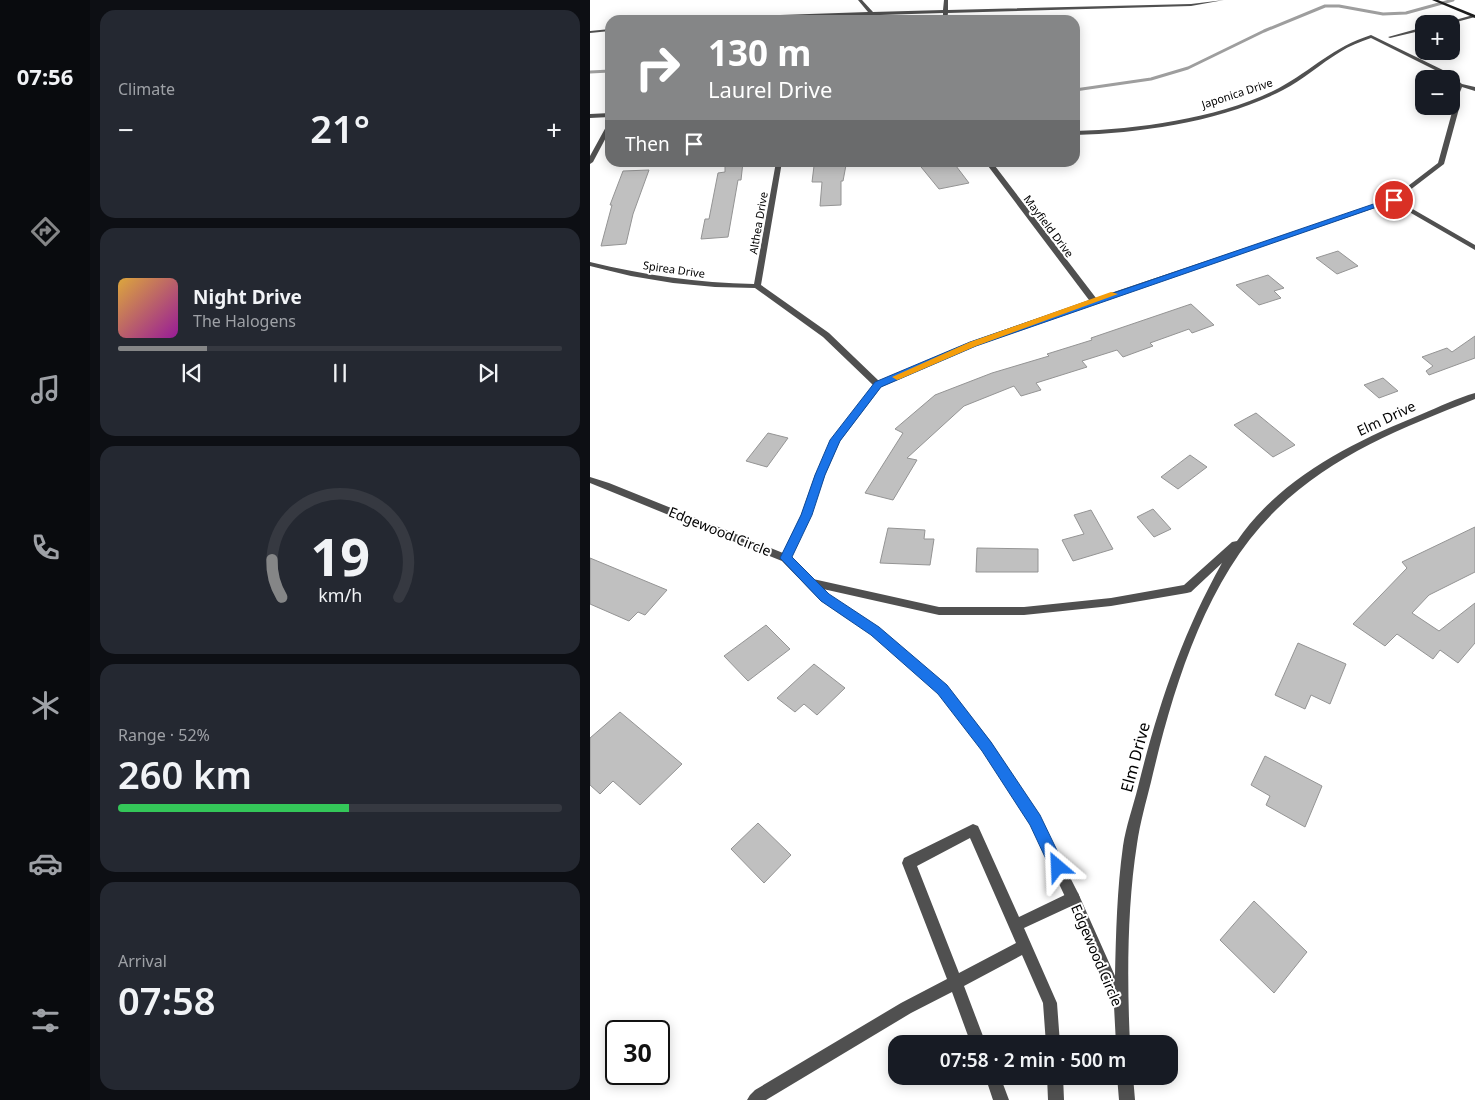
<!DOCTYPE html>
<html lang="en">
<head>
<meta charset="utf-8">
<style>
	body { margin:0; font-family:"Noto Sans",sans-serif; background:#242831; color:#f1f3f6; height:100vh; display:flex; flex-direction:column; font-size:19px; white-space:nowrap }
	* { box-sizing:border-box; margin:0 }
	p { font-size:16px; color:#9ea1a6 }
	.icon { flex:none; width:28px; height:28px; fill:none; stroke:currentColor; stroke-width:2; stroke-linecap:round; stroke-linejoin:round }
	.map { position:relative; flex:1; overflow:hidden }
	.side { display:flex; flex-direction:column; gap:10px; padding:10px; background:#0d0f14; width:500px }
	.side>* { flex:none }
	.banner { position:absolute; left:15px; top:15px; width:475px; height:152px; border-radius:15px; box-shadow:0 2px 12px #0003; background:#858687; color:#fff; overflow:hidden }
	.buttons { position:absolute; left:825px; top:15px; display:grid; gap:10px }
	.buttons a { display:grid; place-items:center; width:45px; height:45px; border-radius:10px; background:#171b24; box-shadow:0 2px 12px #0003; font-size:25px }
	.speed { position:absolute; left:15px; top:1020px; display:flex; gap:10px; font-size:25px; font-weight:700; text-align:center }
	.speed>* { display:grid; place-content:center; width:65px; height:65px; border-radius:50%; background:#171b24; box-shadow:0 2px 12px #0003; line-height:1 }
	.speed .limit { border:2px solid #111; border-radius:8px; background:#fff; color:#111 }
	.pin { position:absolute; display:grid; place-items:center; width:42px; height:42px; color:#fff; margin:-21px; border:2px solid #fff; border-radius:50%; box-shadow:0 1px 5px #0007 }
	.me { position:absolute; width:55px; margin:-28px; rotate:334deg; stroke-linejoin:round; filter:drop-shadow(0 0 4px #0008) }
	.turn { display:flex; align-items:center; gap:18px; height:105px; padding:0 20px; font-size:22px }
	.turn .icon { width:65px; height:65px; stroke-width:2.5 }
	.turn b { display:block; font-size:35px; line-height:42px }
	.then { display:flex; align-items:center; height:48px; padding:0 20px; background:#0003; gap:10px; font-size:19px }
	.big { font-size:38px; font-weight:600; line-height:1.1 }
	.side .card { flex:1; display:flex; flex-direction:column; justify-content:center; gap:8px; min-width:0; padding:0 18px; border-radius:15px; background:#242831 }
	.side .dial { align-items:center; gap:0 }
	.dial svg { height:130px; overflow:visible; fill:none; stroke:#363941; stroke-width:7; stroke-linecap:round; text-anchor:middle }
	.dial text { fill:#f1f3f6; stroke:none }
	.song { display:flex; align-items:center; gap:15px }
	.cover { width:60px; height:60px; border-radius:8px; background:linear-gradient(135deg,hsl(40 70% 55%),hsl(300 70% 35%)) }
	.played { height:5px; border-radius:2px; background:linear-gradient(90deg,#858687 20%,#363941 20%) }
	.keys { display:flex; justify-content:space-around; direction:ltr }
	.heat { display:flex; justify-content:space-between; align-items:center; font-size:28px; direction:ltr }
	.charge { height:8px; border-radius:4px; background:linear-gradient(90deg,#34c759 52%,#363941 0) }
	.trip { position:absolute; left:298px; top:1035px; width:290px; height:50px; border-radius:15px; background:#171b24; box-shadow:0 2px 12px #0003; font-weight:600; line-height:50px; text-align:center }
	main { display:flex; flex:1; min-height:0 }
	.dock { display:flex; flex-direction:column; width:90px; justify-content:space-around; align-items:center; background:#090b0e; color:#9ea1a6 }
	.dock .icon { width:35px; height:35px }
	.dock .on { color:#858687 }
	.dock b { font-size:22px; color:#f1f3f6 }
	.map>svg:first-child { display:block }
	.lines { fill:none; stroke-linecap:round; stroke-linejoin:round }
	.stream { stroke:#9e9e9e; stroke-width:3 }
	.building { fill:#c0c0c0; stroke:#949494 }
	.lane { fill:#505050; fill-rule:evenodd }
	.street { fill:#505050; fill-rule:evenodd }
	.secondary { fill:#1d1d1d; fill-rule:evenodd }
	.route { fill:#1a73e8; stroke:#114b97 }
	.slow { fill:#f59e0b }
	.labels { text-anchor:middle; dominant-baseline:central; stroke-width:4; stroke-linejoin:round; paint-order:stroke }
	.far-street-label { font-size:11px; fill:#000; stroke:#fff }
	.street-label { font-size:14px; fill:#000; stroke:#fff }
	.near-street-label { font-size:16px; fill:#000; stroke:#fff }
</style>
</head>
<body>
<main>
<nav class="dock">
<b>07:56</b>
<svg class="icon on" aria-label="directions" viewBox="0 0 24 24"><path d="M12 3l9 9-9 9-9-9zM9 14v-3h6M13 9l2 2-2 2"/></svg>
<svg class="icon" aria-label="music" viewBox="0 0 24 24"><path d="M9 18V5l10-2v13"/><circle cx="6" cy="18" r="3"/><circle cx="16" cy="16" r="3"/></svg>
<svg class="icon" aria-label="phone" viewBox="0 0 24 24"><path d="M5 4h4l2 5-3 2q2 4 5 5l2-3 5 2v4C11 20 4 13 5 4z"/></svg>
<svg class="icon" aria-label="climate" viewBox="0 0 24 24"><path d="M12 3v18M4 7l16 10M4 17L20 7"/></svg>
<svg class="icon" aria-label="car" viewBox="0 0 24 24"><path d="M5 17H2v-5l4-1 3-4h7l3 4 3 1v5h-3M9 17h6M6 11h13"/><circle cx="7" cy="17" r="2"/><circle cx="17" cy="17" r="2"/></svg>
<svg class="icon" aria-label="filters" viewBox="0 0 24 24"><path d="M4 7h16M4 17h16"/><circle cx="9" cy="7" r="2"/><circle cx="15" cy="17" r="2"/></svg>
</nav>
<section class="side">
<div class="card"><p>Climate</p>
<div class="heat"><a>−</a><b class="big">21°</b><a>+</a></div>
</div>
<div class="card">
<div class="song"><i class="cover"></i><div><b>Night Drive</b><p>The Halogens</p></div></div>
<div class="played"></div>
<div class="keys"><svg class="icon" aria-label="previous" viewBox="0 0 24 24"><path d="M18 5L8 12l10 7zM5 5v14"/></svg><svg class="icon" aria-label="pause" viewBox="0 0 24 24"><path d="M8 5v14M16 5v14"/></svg><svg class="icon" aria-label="next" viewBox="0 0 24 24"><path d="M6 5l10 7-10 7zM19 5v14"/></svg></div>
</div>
<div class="card dial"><svg viewBox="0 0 100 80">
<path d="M14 69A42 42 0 1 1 86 69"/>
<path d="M14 69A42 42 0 0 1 8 46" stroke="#858687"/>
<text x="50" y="56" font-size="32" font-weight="700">19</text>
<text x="50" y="72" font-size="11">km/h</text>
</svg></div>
<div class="card"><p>Range · 52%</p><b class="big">260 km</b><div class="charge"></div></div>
<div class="card"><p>Arrival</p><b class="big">07:58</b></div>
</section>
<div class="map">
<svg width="885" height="1100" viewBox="0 0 885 1100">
	<rect width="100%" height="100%" fill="#fff"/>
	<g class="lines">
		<path class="stream" d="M0,72L20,71
			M485,90L561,79L598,68L674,31L735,6H749L793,14L816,13L863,0"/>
	</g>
	<path class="building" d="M135,162H153L151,180H148L138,237L111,239L115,219H119L128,173L135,172Z
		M327,162H363L379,183L349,189Z
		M256,165L253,181H251V205L230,206L232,182H222L224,166Z
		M59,170L43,214L36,244L11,246L22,205H20L33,171Z
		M748,251L768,266L747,274L726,258Z
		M678,275L694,288L684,291L691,298L669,305L646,285Z
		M601,304L624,325L602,333L599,329L560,343L563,346L533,357L527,350L492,361L497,367L446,383L451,390L431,396L424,386L374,406L317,458L327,460L303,500L275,493L313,433L305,429L345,395L402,373L459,356L457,354L502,340L501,338Z
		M885,336V358L839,375L836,371L843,366L832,357L857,348L862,352Z
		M793,378L808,391L789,398L774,385Z
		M666,413L705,445L683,457L644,425Z
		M178,433L198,438L177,467L156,461Z
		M600,455L617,467L588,489L571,477Z
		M563,509L581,529L564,537L547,517Z
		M501,510L523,549L483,561L472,540L494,534L484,515Z
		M885,527V572L839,595L822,613L849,631L885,603V643L868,663L850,650L843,659L807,634L795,646L763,624L817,568L812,562Z
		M298,528L335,530L334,539H344L340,565L290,563Z
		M387,548L448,549V572H386Z
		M0,558L77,590L55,615L48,612L39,621L0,604Z
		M176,625L200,649L158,681L134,656Z
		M708,643L756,664L740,704L721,695L715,709L685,695Z
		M224,664L255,688L227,715L214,704L205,712L187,698Z
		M30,712L92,764L50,805L23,781L10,794L0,785V738Z
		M675,756L732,786L715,827L676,805L680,796L661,785Z
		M168,823L201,855L174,883L141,849Z
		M664,901L717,952L684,993L630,940Z"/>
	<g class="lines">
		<path class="lane" d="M883,15L885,17L859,24H851Z
			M834,27V30L800,38L798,37Z
			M383,824L388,826L429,917L483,891L488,893L490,898L488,903L434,928L467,1003L470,1044H456L453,1003L432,955L374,986L396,1044H381L362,992L321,1013L176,1100H157L160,1095L165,1090L311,1003L357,979L312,863L314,858ZM380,838L426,943L369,973L327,866Z
			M395,1076H410L419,1100H403Z
			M457,1076H473L474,1100H458Z"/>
		<path class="street" d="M268,0H272L283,12L353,10L354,0H358V10L601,4L634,0L601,6L358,13L357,20H353V13L134,20L190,15L278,12Z
			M20,29V31L0,33V31Z
			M781,35L859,73L872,84L885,87V91L872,87L870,92V105L854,164L807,200L885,245V250L802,202L507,303L386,346L291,387L250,441L235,475L221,515L201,557L223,579L349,607H434L521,598L594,585L642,542L647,541C690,478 763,442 832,414C849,407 867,398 885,393V399C812,428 744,454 687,509C616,577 583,688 561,782C556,802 550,823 547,844C537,907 537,981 540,1044H526L524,1006L478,903L441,824L393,750L348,693L281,634L231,601L192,561L0,483V477L19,483L193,553L211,515L225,475L242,440L283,385L233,337L165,288L125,287L83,283L41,276L0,266V262C54,275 108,283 164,284L186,162H192L171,285L239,333L289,381L380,342L499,300L395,162H402L506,298L801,199L848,163L864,105V92L867,85L855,75L781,38C770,42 759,46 750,52C730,64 713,80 693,90C634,121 551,133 485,135V131C550,129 631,118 689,88C722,70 743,47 781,35ZM632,563C592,634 567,709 548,787C543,807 536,826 533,846C527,889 526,933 525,976L488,893L449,816L401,742L356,685L289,628L239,595L233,589L349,615H434L521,606L597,593L601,592Z
			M20,113V117L0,118V114Z
			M20,123V130L3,162L0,164V156L17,125Z
			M527,1076H543L545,1100H529Z"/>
		<path class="secondary" d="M842,0H848L885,15V18Z"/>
	</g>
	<path class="route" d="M801,198L807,200L386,346L291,387L250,441L235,475L222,515L202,557L239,594L289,627L357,685L401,742L450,815L475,867L473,872L468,874L462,872L440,825L392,751L348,694L281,635L231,601L190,558L211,515L225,475L240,440L285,382L380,342Z"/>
	<path class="slow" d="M521,292L528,294L386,346L310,379L307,380L302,377L380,342Z"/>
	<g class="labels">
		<g class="far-street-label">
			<text transform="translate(647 93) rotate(-18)">Japonica Drive</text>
			<text transform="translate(168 223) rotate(-80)">Althea Drive</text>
			<text transform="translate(459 226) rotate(53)">Mayfield Drive</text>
			<text transform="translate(84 269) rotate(8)">Spirea Drive</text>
		</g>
		<g class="street-label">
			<text transform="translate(796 418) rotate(-25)">Elm Drive</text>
			<text transform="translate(130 531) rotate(22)">Edgewood Circle</text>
			<text transform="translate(507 955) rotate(67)">Edgewood Circle</text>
		</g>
		<g class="near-street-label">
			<text transform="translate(545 757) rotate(-75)">Elm Drive</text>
		</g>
	</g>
</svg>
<div class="buttons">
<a>+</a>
<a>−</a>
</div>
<div class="speed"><div class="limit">30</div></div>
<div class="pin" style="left:804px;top:200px;background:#d93025"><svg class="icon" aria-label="arrive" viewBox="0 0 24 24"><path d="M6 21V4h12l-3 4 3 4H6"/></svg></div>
<svg class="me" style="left:468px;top:867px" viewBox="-20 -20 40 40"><path d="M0-17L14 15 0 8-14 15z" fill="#1a73e8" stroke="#fff" stroke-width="4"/></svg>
<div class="trip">07:58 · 2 min · 500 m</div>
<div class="banner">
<div class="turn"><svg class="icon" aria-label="right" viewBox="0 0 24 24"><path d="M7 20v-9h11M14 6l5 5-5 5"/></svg><div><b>130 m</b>Laurel Drive</div></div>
<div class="then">Then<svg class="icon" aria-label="arrive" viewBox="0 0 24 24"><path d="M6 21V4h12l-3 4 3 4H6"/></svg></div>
</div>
</div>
</main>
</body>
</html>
